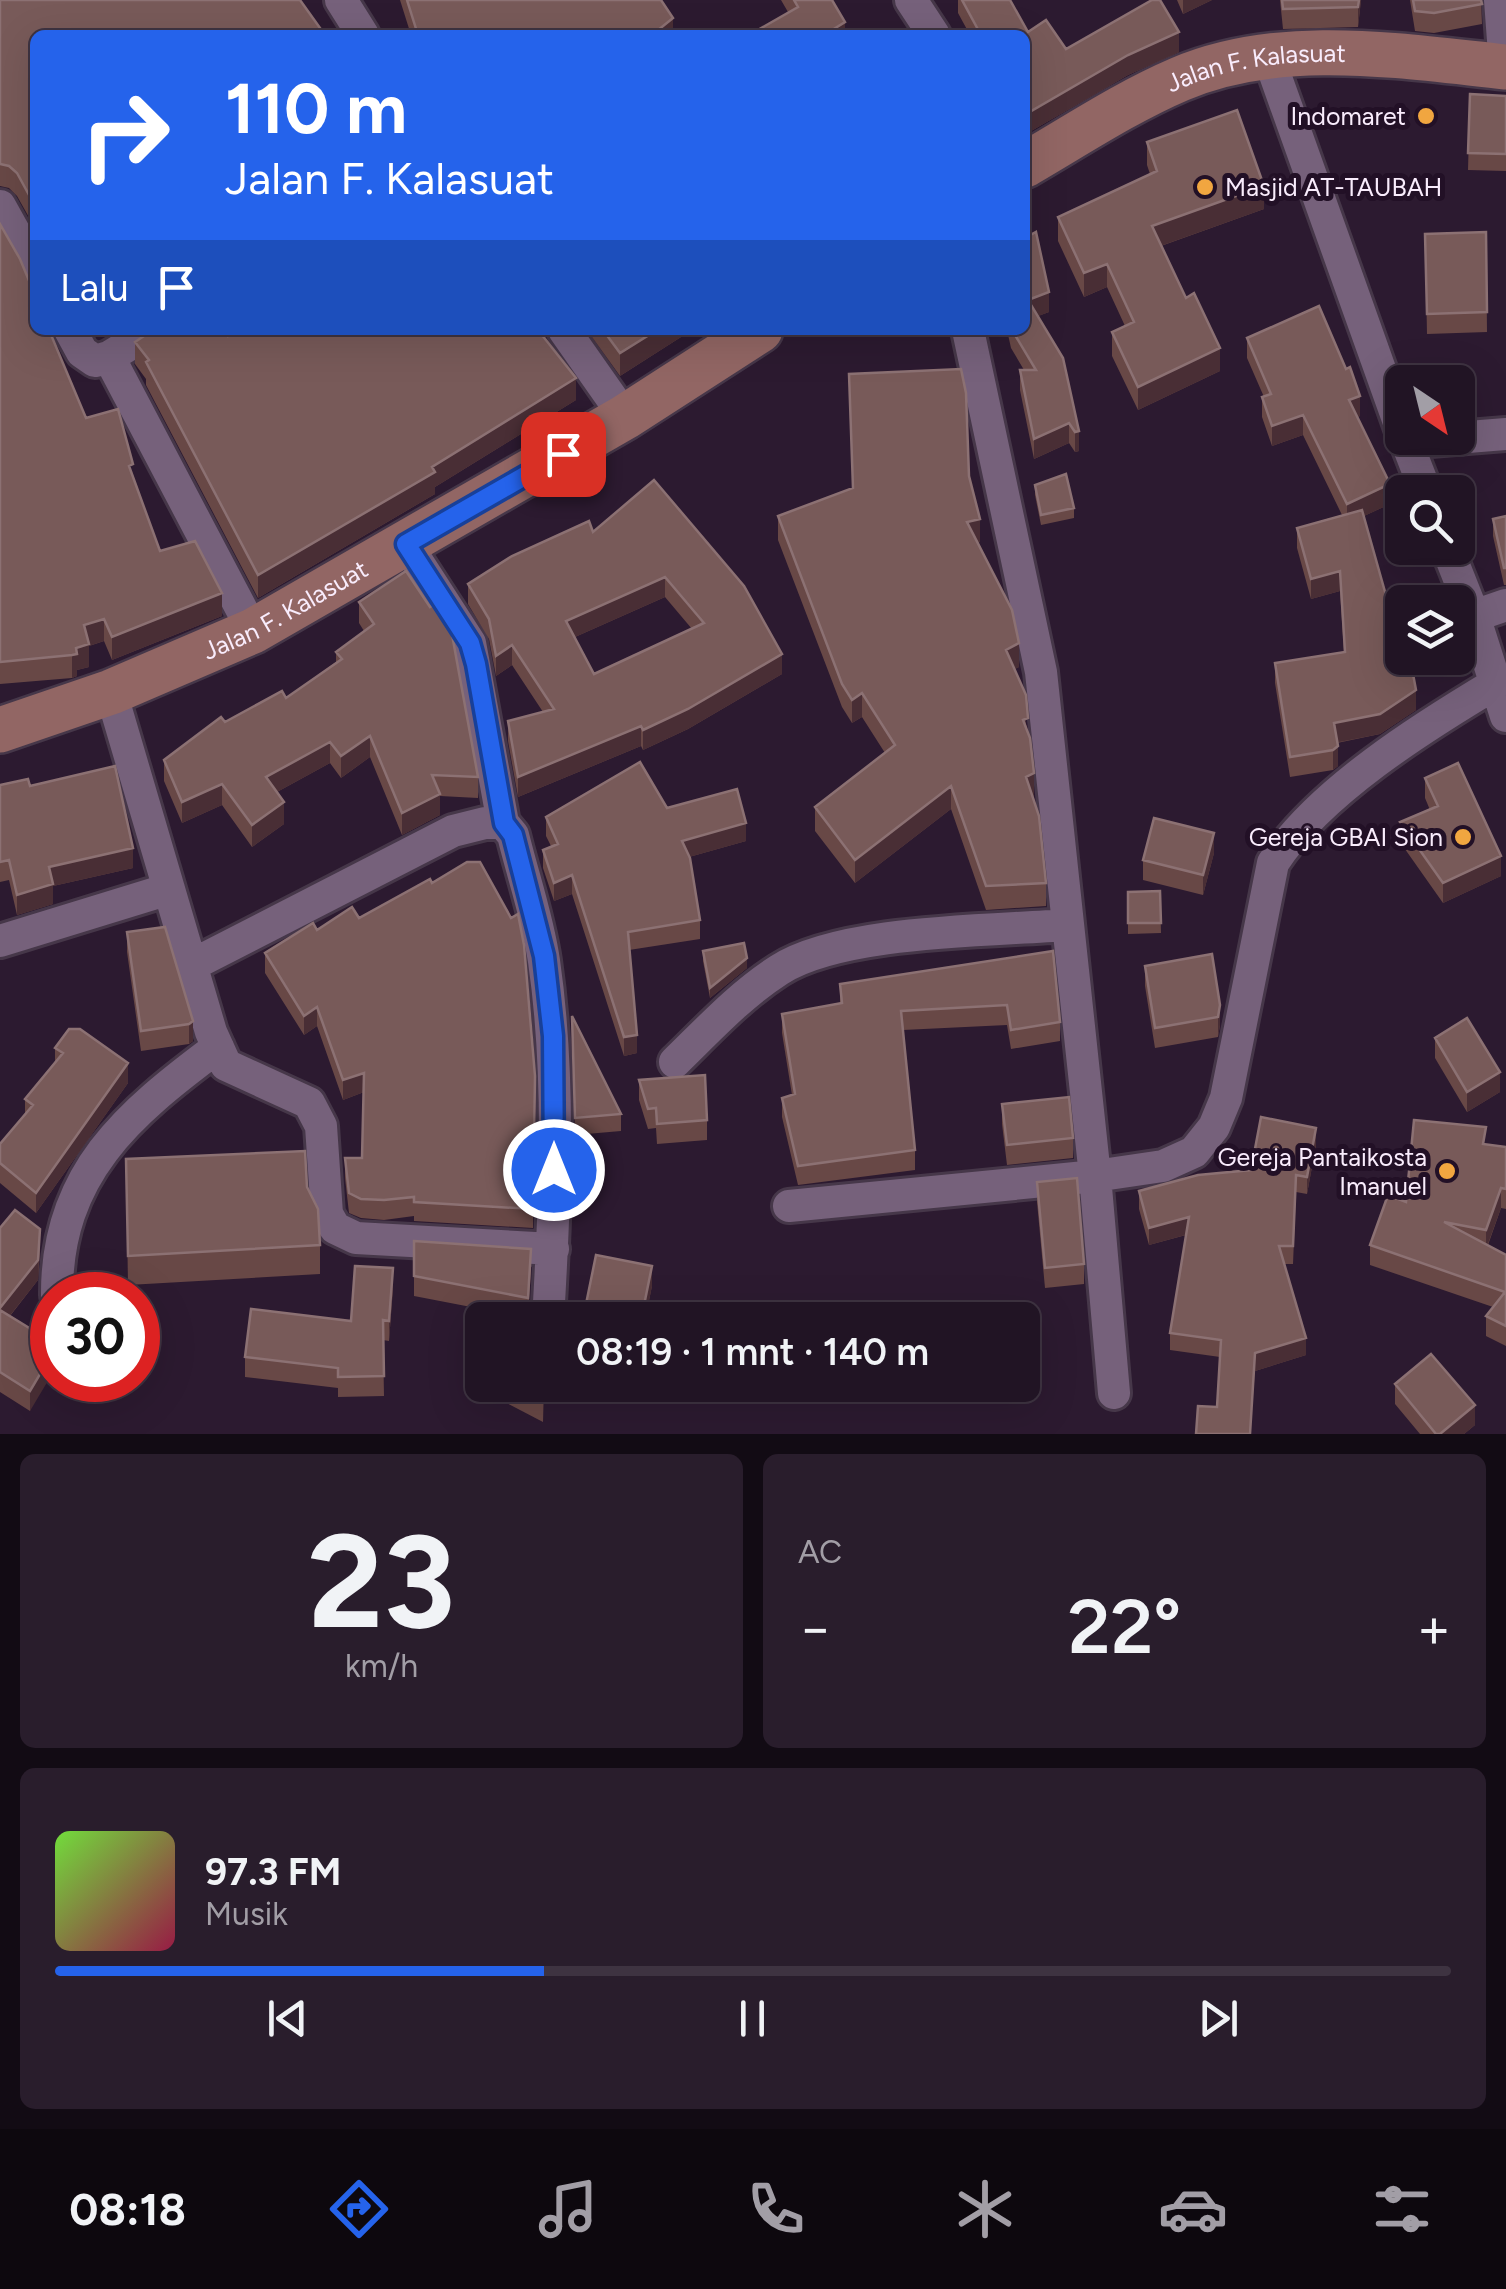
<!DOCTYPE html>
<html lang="id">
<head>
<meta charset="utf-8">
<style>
	body { margin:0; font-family:Figtree,sans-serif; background:#291d2c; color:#f1f3f6; height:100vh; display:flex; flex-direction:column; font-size:38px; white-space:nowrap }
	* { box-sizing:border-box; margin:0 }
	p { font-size:32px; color:#a29ea6 }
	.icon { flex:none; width:55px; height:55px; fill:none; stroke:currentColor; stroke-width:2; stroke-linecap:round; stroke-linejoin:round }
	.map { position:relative; height:1434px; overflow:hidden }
	.panel { display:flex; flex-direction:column; gap:20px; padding:20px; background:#120b14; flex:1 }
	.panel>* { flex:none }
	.banner { position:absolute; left:30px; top:30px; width:1000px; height:305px; border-radius:15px; box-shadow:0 10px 40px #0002,0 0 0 2px #3e3341; background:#2563eb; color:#fff; overflow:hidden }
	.needle { width:65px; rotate:145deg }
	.tools { position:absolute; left:1385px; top:365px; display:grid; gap:20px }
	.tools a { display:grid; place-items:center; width:90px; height:90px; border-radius:15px; background:#211424; box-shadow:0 10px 40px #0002,0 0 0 2px #3e3341; font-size:50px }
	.speed { position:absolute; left:30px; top:1272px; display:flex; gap:20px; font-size:50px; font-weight:700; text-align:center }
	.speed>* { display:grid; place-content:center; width:130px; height:130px; border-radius:50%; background:#211424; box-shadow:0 10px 40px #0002,0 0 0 2px #3e3341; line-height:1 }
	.speed .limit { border:15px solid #d22; background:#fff; color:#111 }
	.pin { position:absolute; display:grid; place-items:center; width:85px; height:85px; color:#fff; margin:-42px; border-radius:20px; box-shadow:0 5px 15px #0006 }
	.me { position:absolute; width:110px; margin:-55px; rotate:0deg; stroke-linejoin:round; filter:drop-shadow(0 0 8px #0008) }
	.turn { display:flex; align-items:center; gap:35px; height:210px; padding:0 30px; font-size:45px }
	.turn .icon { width:130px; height:130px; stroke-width:2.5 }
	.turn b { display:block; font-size:70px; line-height:85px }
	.then { display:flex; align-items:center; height:95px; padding:0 30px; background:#0003; gap:20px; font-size:38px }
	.big { font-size:75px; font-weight:600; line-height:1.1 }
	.panel .widget { flex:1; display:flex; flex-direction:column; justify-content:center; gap:15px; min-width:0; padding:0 35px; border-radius:15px; background:#291d2c }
	.panel .dial { align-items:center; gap:0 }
	.dial b { font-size:130px; line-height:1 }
	.song { display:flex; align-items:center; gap:30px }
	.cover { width:120px; height:120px; border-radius:15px; background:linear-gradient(135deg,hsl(100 70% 55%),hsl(340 70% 35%)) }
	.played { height:10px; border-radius:5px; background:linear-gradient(90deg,#2563eb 35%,#3e3341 35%) }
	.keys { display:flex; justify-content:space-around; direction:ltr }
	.heat { display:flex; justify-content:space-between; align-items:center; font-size:55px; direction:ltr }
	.panel .tiles { flex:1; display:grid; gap:20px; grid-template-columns:1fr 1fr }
	.widget:last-child { grid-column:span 2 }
	.trip { position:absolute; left:465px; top:1302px; width:575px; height:100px; border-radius:15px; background:#211424; box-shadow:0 10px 40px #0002,0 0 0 2px #3e3341; font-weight:600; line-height:100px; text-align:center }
	.dock { display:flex; height:160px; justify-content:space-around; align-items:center; background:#0d080e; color:#a29ea6 }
	.dock .icon { width:70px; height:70px }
	.dock .current { color:#2563eb }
	.dock b { font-size:45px; color:#f1f3f6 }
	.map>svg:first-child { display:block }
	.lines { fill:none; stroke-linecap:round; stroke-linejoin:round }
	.street-casing { stroke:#463749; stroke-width:38 }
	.secondary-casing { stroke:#463749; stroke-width:50 }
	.street { stroke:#76617b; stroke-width:32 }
	.secondary { stroke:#926664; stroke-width:45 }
	.wall { fill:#684846; fill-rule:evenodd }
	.shaded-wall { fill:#492e35 }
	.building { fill:#785a59; stroke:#8c7173; stroke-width:2.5; fill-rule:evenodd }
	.route-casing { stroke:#184099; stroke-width:25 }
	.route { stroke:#2563eb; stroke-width:18 }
	.poi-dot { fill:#f1a640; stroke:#221026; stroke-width:4 }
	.labels { text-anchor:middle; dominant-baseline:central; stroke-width:10; stroke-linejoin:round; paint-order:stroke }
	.street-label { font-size:25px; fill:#f9ecfc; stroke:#221026 }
	.poi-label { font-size:25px; fill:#f9ecfc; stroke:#221026; text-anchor:end }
</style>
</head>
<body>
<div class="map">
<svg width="1506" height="1434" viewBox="0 0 1506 1434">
	<rect width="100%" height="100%" fill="#2c1a30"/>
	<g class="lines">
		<g class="street-casing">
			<path id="street" d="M341,0L363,35
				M911,0L934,35
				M1500,0L1505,67
				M1268,55L1402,431
				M0,206L35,269
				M70,330L82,352L95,361L109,357L153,330
				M564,330L625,417
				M968,330L1041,672L1095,1176L1114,1393
				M109,357L253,631
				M1405,438L1426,492
				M1406,442L1506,434
				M406,544L470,643L503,823
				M1447,548L1474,616L1506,716
				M1474,616L1506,605
				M111,692L211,1032L226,1065L309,1103L321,1126L327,1214L335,1228L356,1238L553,1249
				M0,941L169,889
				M192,965L453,831L485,823H503L513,835C523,876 538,919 544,961C561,1079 555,1201 548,1320
				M675,1062C708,1030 740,995 779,970C841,930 990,931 1066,925
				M789,1206L1095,1176L1163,1166L1194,1152L1214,1127L1226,1098L1273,863C1319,792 1423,727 1495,684
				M57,1295C56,1174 128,1114 218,1047"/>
		</g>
		<g class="secondary-casing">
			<g id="secondary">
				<path id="s1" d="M1025,165C1075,136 1126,102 1180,79C1281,36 1400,56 1506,67"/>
				<path id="s2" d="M0,730L111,692L253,631L625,417L760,330"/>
			</g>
		</g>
		<use href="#street" class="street"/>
		<use href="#secondary" class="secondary"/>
	</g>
	<path class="wall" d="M0,0L35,35V228L17,196L9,188L0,186Z
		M400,0H661L673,35H411Z
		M781,0H832L845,35L788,12Z
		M958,0H1010L1028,32L1066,49L1179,52L1128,75L1026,134L1025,35H970L958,13Z
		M1177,0H1212L1183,14Z
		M1280,0H1361L1358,27L1283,29Z
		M1410,0H1481L1482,24L1434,33L1415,31Z
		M1470,94L1506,96V171L1468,170Z
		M1147,142L1264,209L1161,246L1220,371L1138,410L1112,356V332L1125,326L1107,287L1084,297L1058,241V217L1150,174L1147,165Z
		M0,224L86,418L133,477L160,551L222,616L112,660L104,641L89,646V667L77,670V676L72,678L0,684Z
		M1486,232L1487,332L1427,334L1425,234Z
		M1025,238L1049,312L1038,316L1063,358L1079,451L1075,452L1069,443L1034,459L1020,390V370H1024L1011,348L1007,330H1025Z
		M587,330H692L620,376Z
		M228,336L576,400L435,487V494L258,598L146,385V379L135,364V342Z
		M1247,338L1360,416L1357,417L1390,504L1364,516L1416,710L1380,734L1337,743L1338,766L1333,770L1290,777L1275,683V663L1344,652L1340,591L1311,599L1297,548V528L1342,515L1303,435L1272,446L1262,417V397H1264L1247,358Z
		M969,476L980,542L977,543L1019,667L1014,669L1028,733L1034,796L1032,797L1046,883V906L986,910L951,809L855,883L815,831V807L885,753L862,717L852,723L842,707L778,540V516L852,489Z
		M654,480L782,674L688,729L643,750L641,746L518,797L508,741V721L543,712L512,665L496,676L489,639L468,604V584L593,532ZM665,597L692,629L594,674L575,637Z
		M1035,485L1074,508V518L1041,525L1035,495Z
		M1506,516V585H1504L1493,536V519Z
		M359,602L478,777V798L440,796V815L402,835L370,757L341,778L330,763L277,792L284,824L252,847L222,805L182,823L164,781V760L286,698L336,662V652L364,631L359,623Z
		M1425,778L1501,876L1443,903L1400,842V822L1430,810L1425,798Z
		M0,785L30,786L133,868L53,886V904L17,915L9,880L0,882Z
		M667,808L746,841L689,857L700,920V939L629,950L637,1053L624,1056L572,894L554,901L543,868V850L551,846L546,836V817Z
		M1214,853L1203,895L1143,880V860Z
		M1160,891L1161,933L1128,934V892Z
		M359,918L535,1076L533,1228L414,1221V1216L384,1220L361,1218L349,1213L345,1178V1158H362L364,1092L343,1100L317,1026L304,1035L265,973V953L317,930Z
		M165,927L193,1041L189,1044L141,1051L127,952V932Z
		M703,951L747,968L710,998L703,961Z
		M1053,951L1060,1022V1041L1011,1049L1007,1025L903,1030L915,1150V1170L798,1185L782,1117V1098L792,1095L782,1033V1014L840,1003V984Z
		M1212,954L1220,1025L1218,1037L1155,1048L1145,986V966Z
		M572,1016L621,1114V1131L575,1135Z
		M1435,1038L1500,1092L1467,1112L1435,1058Z
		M55,1048L128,1083L36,1213L0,1183V1144L25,1115V1099L55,1063Z
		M639,1080L707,1120V1140L657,1144L656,1128L648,1129L639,1100Z
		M1002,1104L1073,1138V1158L1007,1165L1002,1124Z
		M1316,1145L1307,1194L1296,1192L1293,1264H1284L1306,1355L1255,1371L1217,1407L1220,1357L1170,1350V1333L1186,1235L1149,1245L1139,1209V1191L1251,1170Z
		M1486,1145L1506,1147V1209L1501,1208L1488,1245L1506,1255V1346L1486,1336V1316L1493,1307L1370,1265V1245L1406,1202Z
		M126,1159L307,1187L320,1245V1274L128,1285Z
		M1037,1182L1084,1264V1284L1045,1288L1037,1202Z
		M0,1228L40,1249L38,1280L10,1316L52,1342L30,1411L0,1392Z
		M414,1241L531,1269L528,1318L414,1296Z
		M652,1286L645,1320H585V1309Z
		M393,1288L389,1341L383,1340L384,1396L338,1397V1388L245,1377V1357L351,1321Z
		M1395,1384L1475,1425L1464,1434H1420L1395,1404Z
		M501,1385H544L543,1422L501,1400Z"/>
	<path class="shaded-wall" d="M1183,0H1212L1183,14Z
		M1359,0H1361L1358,27V7Z
		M673,18V35H652Z
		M845,22V35H823Z
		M1179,32V52L1128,75L1026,134V114L1128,55Z
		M1264,186V209L1152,249V226Z
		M1107,264V287L1084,297V273Z
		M1049,292V312L1028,320V300Z
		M657,330H692L620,376V353Z
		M1220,348V371L1138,410V387Z
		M576,378V400L435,487V494L258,598V575Z
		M1360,396V416L1349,420V400Z
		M1303,415V435L1272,446V426Z
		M1069,423V443L1034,459V439Z
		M1079,431V451L1075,452V432Z
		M1390,484V504L1347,524V504Z
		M980,519V542L967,546V522Z
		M1340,571V591L1311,599V579Z
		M665,577V597L566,641V621Z
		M222,593V616L112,660V637Z
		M104,619V641L89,646V667L77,670V676L72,678V655L84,625Z
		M1019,643V667L1006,674V650Z
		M512,645V665L496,676V656Z
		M782,654V674L688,729L643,750V730Z
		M1416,690V710L1380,734L1334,743V723Z
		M862,693V717L852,723V700Z
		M641,726V746L518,797V777Z
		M370,736V757L341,778V756Z
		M330,742V763L266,798V777Z
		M1338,746V766L1333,770V750Z
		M1034,773V796L1026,800V777Z
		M222,784V805L182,823V802Z
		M951,786V809L855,883V860Z
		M440,794V815L402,835V813Z
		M284,802V824L252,847V825Z
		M746,823V841L682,859V841Z
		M1214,833V853L1203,895V875Z
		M133,848V868L53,886V904L17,915V895L49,867Z
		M1501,856V876L1443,903V883Z
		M572,875V894L554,901V883Z
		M747,958V968L710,998V988Z
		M1220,1005V1025L1218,1037V1017Z
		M317,1007V1026L304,1035V1016Z
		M193,1021V1041L189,1044V1024Z
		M637,1035V1053L624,1056V1037Z
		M128,1063V1083L36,1213V1193Z
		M1500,1072V1092L1467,1112V1092Z
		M364,1073V1092L343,1100V1080Z
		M1316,1128V1145L1307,1194V1177Z
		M1501,1188V1208L1486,1249V1230Z
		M1189,1217V1234L1149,1245V1228Z
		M40,1229L38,1280L0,1328V1308Z
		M652,1266V1286L645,1320H641Z
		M393,1268V1288L389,1341V1321Z
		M1306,1338V1355L1255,1371L1250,1434L1255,1353Z
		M52,1354V1374L30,1411V1391Z
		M1475,1405V1425L1464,1434H1440Z"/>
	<path class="building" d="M0,0H300L325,35H35V206L17,173L9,166L0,164Z
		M407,0H661L673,18L652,35H418Z
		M794,0H832L845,22L824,35H749L798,7Z
		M962,0H1010L1028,32L1046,20L1066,49L1152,0H1160L1179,32L1128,55L1026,114L1025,35H981Z
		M1282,0H1359L1358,7L1283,9Z
		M1413,0H1481L1482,4L1434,13L1415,11Z
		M1470,94L1506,96V154L1468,153Z
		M1237,110L1264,186L1152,226L1186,298L1194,293L1220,348L1138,387L1112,332L1134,322L1107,264L1084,273L1058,217L1157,171L1147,142Z
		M0,224L20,259L35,295V330H49L86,418L118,409L133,464L129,466L160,551L195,541L222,593L112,637L104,619L84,625L89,644L76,648L77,654L72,655L0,662Z
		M1036,232L1049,292L1028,300L1063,358L1079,431L1075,432L1069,423L1034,439L1020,370H1036L1012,330H1025V238Z
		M1486,232L1487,312L1427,314L1425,234Z
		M1319,306L1346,369L1350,367L1360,396L1349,400L1390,484L1347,504L1303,415L1272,426L1262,397L1271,394L1247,338Z
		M153,330H224L228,336L236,330H538L576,378L432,467L435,472L258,575L146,362L149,360L135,342Z
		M603,330H657L620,353Z
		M961,369L966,393L969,476L980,519L967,522L1012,610L1019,643L1006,650L1026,695L1028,718L1023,720L1030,738L1034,773L1026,777L1039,816L1046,883L986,886L951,786L855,860L815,807L895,745L862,693L852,700L842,684L778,516L853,488L849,374Z
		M1066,474L1074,508L1041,515L1035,485Z
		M654,480L744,586L782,654L688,709L643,730L641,726L518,777L508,721L554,709L512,645L496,656L489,619L468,584L512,556L589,521L593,532ZM665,577L704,623L594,674L566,621Z
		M1362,510L1389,606H1402V658L1404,659L1410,658L1416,690L1380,714L1334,723L1338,746L1333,750L1290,757L1275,663L1345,652L1340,571L1311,579L1297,528Z
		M1506,516V568H1504L1493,519Z
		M406,571L430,607L435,604L451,629L478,777L432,775L440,794L402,813L370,736L341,756L330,742L266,777L284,802L252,825L222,784L182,802L164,760L221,717L225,722L282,691L286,698L342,659L336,652L374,624L359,602Z
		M640,762L667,808L737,789L746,823L682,841L690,858L700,920L628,932L637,1035L624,1037L572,875L554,883L543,850L558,844L546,817Z
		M1458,763L1501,856L1443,883L1400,822L1438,806L1425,778Z
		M115,766L133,848L49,867L53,884L17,895L9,860L0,862V785L28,779L30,786Z
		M1154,818L1214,833L1203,875L1143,860Z
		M467,862H480L511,918L518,914L524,945L535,1076L533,1209L414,1202V1197L384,1200L361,1199L349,1193L345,1158H362L364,1073L343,1080L317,1007L304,1016L265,953L313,923L317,930L352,907L359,918L430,879L432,883Z
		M1160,891L1161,923H1128V892Z
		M165,927L193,1021L189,1024L141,1031L127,932Z
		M744,943L747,958L710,988L703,951Z
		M1053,951L1060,1022L1011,1030L1007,1005L901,1011L915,1150L798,1166L782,1098L795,1094L782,1014L842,1003L840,984Z
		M1212,954L1220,1005L1218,1017L1155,1028L1145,966Z
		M572,1016L621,1114L575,1118Z
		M1467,1018L1500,1072L1467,1092L1435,1038Z
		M69,1029H80L128,1063L36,1193L0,1163V1144L33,1105L25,1099L63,1053L55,1048Z
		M705,1075L707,1120L657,1124L656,1108L648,1109L639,1080Z
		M1069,1097L1073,1138L1007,1145L1002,1104Z
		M1261,1117L1316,1128L1307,1177L1296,1175L1293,1246H1279L1306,1338L1255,1353L1250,1434H1196L1198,1406L1217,1407L1221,1340L1170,1333L1189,1217L1149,1228L1139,1191L1198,1175L1251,1170Z
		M1414,1120L1486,1127L1483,1144L1506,1147V1189L1501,1188L1486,1230L1444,1222L1506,1255V1326L1486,1316L1505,1292L1370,1245L1388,1195L1406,1202Z
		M305,1151L307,1187L318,1209L320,1245L128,1256L126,1159Z
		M1077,1178L1084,1264L1045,1268L1037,1182Z
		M15,1210L40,1229L38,1260L0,1308V1228Z
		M414,1241L531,1249L528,1298L414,1276Z
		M596,1255L652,1266L641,1320L585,1309Z
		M355,1266L393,1268L389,1321L383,1320L384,1376L338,1377V1368L245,1357L251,1309L351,1321Z
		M0,1310L52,1342V1354L30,1391L0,1372Z
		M535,1315L544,1319V1320H533Z
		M1431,1354L1475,1405L1440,1434H1436L1395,1384Z
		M511,1385H544L543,1402Z"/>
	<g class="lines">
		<g class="route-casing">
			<path id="route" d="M554,1170L553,1036L544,956L513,835L504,823L476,664L470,643L406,544L563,454"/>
		</g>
		<use href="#route" class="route"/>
	</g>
	<g class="poi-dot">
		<circle cx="1426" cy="116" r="10"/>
		<circle cx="1205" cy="187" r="10"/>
		<circle cx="1463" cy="837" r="10"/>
		<circle cx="1447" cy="1171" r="10"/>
	</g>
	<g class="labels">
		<g class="street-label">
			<text stroke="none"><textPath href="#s1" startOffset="255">Jalan F. Kalasuat</textPath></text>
			<text stroke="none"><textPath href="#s2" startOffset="310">Jalan F. Kalasuat</textPath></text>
		</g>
		<g class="poi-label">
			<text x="1406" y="116">Indomaret</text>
			<text x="1225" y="187" text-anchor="start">Masjid AT-TAUBAH</text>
			<text x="1443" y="837">Gereja GBAI Sion</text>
			<text x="1427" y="1157">Gereja Pantaikosta<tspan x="1427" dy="29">Imanuel</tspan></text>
		</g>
	</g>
</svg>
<div class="tools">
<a><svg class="needle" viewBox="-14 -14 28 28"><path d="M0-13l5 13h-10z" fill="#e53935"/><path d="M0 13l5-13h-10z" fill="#a29ea6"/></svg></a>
<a><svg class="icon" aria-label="search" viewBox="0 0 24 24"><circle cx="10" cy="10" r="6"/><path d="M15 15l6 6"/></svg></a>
<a><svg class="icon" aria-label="layers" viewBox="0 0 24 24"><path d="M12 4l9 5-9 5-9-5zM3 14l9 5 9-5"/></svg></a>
</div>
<div class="speed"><div class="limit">30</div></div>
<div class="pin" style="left:563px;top:454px;background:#d93025"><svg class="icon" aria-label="arrive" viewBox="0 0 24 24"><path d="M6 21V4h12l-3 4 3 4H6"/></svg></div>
<svg class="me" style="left:554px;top:1170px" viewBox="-20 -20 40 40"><circle r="17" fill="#2563eb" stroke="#fff" stroke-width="3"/><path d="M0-11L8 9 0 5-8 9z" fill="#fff"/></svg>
<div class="trip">08:19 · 1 mnt · 140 m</div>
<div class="banner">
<div class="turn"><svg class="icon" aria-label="right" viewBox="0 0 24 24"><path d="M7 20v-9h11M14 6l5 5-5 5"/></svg><div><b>110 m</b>Jalan F. Kalasuat</div></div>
<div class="then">Lalu<svg class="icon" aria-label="arrive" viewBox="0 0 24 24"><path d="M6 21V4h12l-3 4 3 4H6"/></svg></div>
</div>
</div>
<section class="panel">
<div class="tiles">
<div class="widget dial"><b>23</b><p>km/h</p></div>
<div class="widget"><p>AC</p>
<div class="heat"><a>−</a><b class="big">22°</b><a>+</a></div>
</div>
<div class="widget">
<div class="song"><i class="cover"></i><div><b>97.3 FM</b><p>Musik</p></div></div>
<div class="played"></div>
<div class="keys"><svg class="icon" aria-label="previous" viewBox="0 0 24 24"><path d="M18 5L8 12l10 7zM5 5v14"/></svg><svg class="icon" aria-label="pause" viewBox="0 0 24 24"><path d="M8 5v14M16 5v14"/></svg><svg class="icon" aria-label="next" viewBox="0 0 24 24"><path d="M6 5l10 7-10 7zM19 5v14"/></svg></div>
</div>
</div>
</section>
<nav class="dock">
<b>08:18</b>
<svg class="icon current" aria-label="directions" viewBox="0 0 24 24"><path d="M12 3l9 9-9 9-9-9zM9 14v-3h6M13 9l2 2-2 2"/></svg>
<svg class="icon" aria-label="music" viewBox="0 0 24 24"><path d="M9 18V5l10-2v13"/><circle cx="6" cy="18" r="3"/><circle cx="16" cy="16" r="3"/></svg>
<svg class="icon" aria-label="phone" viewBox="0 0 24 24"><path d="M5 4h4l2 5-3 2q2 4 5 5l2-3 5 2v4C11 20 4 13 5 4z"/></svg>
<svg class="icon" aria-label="climate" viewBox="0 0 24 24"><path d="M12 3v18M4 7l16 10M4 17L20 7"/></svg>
<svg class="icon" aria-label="car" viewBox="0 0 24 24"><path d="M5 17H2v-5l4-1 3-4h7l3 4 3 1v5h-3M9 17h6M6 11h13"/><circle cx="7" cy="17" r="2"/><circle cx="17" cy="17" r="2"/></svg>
<svg class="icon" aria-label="filters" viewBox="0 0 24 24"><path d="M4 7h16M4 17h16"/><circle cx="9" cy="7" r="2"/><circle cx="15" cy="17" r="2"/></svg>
</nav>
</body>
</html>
